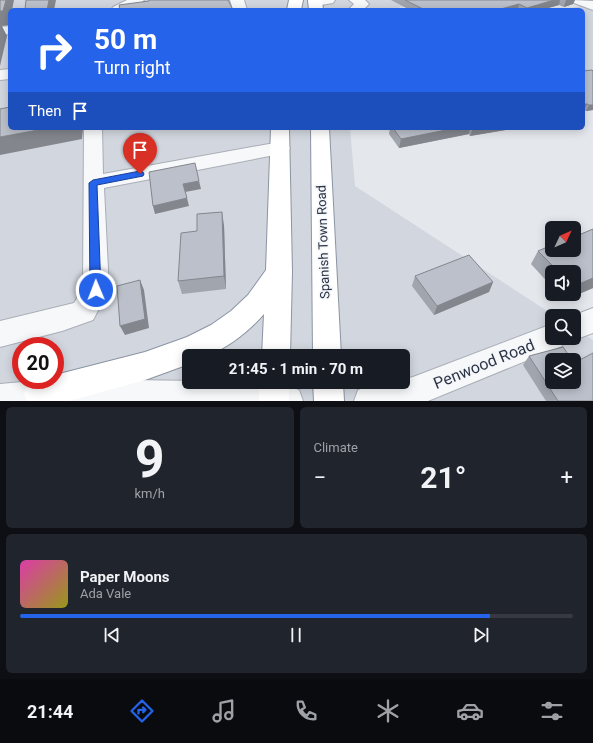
<!DOCTYPE html>
<html lang="en">
<head>
<meta charset="utf-8">
<style>
	body { margin:0; font-family:Roboto,sans-serif; background:#20242c; color:#f1f3f6; height:100vh; display:flex; flex-direction:column; font-size:15px; white-space:nowrap }
	* { box-sizing:border-box; margin:0 }
	p { font-size:13px; color:#9ea1a6 }
	.icon { flex:none; width:22px; height:22px; fill:none; stroke:currentColor; stroke-width:2; stroke-linecap:round; stroke-linejoin:round }
	.map { position:relative; height:401px; overflow:hidden }
	.panel { display:flex; flex-direction:column; gap:6px; padding:6px; background:#0d0f14; flex:1 }
	.panel>* { flex:none }
	.guide { position:absolute; left:8px; top:8px; width:577px; height:122px; border-radius:6px; box-shadow:0 2px 10px #0003; background:#2563eb; color:#fff; overflow:hidden }
	.needle { width:26px; rotate:46deg }
	.controls { position:absolute; left:545px; top:221px; display:grid; gap:8px }
	.controls a { display:grid; place-items:center; width:36px; height:36px; border-radius:6px; background:#171b24; box-shadow:0 2px 10px #0003; font-size:20px }
	.speed { position:absolute; left:12px; top:337px; display:flex; gap:8px; font-size:20px; font-weight:700; text-align:center }
	.speed>* { display:grid; place-content:center; width:52px; height:52px; border-radius:50%; background:#171b24; box-shadow:0 2px 10px #0003; line-height:1 }
	.speed .limit { border:6px solid #d22; background:#fff; color:#111 }
	.pin { position:absolute; display:grid; place-items:center; width:34px; height:34px; color:#fff; margin:-41px -17px; border-radius:50% 50% 50% 0; rotate:-45deg; box-shadow:0 0 4px #0007 }
	.pin .icon { rotate:45deg }
	.me { position:absolute; width:44px; margin:-22px; rotate:359deg; stroke-linejoin:round; filter:drop-shadow(0 0 3px #0008) }
	.turn { display:flex; align-items:center; gap:14px; height:84px; padding:0 20px; font-size:18px }
	.turn .icon { width:52px; height:52px; stroke-width:2.5 }
	.turn b { display:block; font-size:28px; line-height:34px }
	.then { display:flex; align-items:center; height:38px; padding:0 20px; background:#0003; gap:8px; font-size:15px }
	.big { font-size:30px; font-weight:700; line-height:1.1 }
	.panel .tile { flex:1; display:flex; flex-direction:column; justify-content:center; gap:6px; min-width:0; padding:0 14px; border-radius:6px; background:#20242c }
	.panel .dial { align-items:center; gap:0 }
	.dial b { font-size:52px; line-height:1 }
	.song { display:flex; align-items:center; gap:12px }
	.cover { width:48px; height:48px; border-radius:6px; background:linear-gradient(135deg,hsl(320 70% 55%),hsl(60 70% 35%)) }
	.played { height:4px; border-radius:2px; background:linear-gradient(90deg,#2563eb 85%,#363941 85%) }
	.keys { display:flex; justify-content:space-around; direction:ltr }
	.heat { display:flex; justify-content:space-between; align-items:center; font-size:22px; direction:ltr }
	.panel .tiles { flex:1; display:grid; gap:6px; grid-template-columns:1fr 1fr }
	.tile:last-child { grid-column:span 2 }
	.trip { position:absolute; left:182px; top:349px; width:228px; height:40px; border-radius:6px; background:#171b24; box-shadow:0 2px 10px #0003; font-weight:700; line-height:40px; text-align:center }
	.tabs { display:flex; height:64px; justify-content:space-around; align-items:center; background:#090b0e; color:#9ea1a6 }
	.tabs .icon { width:28px; height:28px }
	.tabs .active { color:#2563eb }
	.tabs b { font-size:18px; color:#f1f3f6 }
	.map>svg:first-child { display:block }
	.built { fill:#d2d6de; fill-rule:evenodd }
	.lines { fill:none; stroke-linecap:round; stroke-linejoin:round }
	.minor-casing { stroke:#a9aeb7; stroke-width:2 }
	.highway-casing { stroke:#8b94a3; stroke-width:2 }
	.minor { fill:#f7f8fa; fill-rule:evenodd }
	.highway { fill:#fff; fill-rule:evenodd }
	.wall { fill:#a1a5ae }
	.shaded-wall { fill:#83868d }
	.building { fill:#bbc0ca; stroke:#83868d }
	.route { fill:#2563eb; stroke:#184099 }
	.labels { text-anchor:middle; dominant-baseline:central; stroke-width:3; stroke-linejoin:round; paint-order:stroke }
	.street-label { font-size:13px; fill:#2b3445; stroke:#f4f6f9 }
	.near-street-label { font-size:16px; fill:#2b3445; stroke:#f4f6f9 }
</style>
</head>
<body>
<div class="map">
<svg width="593" height="401" viewBox="0 0 593 401">
	<rect width="100%" height="100%" fill="#e4e7ec"/>
	<path class="built" d="M0,0H425L391,10H10V128H350L355,186L555,316H552V338H574V328L593,340V401H0ZM21,346H55V380H21ZM189,356H403V382H189ZM552,360H574V382H552Z
		M590,3L593,5V73L583,75V10H565Z"/>
	<g class="lines">
		<g class="minor-casing">
			<path id="minor" d="M127,0H144C136,10 123,10 111,10L113,7Z
				M230,0H244L247,10H233Z
				M310,0H335L333,3L315,6L310,5L308,2Z
				M349,0H365L369,4L363,10H348L354,4Z
				M572,0L593,1V10L574,3Z
				M10,26V34L0,35V27Z
				M10,69V79L0,80V70Z
				M84,128H102L103,174L280,142L287,144L290,148L287,152L280,154L104,188L109,290L93,320L62,331L0,347V321L74,303L83,288Z
				M593,308V333L574,340L568,338H574V316H572Z
				M552,324V338H566L562,346L428,401H354L358,390C373,384 387,382 403,382V379L413,377Z
				M55,379L275,382L299,390L303,401H0V384Z"/>
		</g>
		<g class="highway-casing">
			<path id="highway" d="M289,0H303L301,10H287Z
				M308,0H322L323,10H309Z
				M271,128H289L292,272L290,356H262L264,314C250,330 228,348 208,355C203,357 195,356 189,356V364L145,380L69,401H27L24,394L28,383L36,380H55V375L145,352L187,337L211,325L231,311L248,295L266,270Z
				M311,128H329L341,356H313Z
				M259,382H289V401H259Z
				M313,382H343L344,401H314Z"/>
		</g>
		<use href="#minor" class="minor"/>
		<use href="#highway" class="highway"/>
	</g>
	<path class="wall" d="M391,0H575L573,4L564,7L559,5L541,10H410Z
		M593,71V110L586,111L584,110Z
		M390,128H511V129L470,136L469,134L399,148L389,134Z
		M224,225L226,289L182,294L178,281L197,231Z
		M593,229V288L565,300L559,294H574V272H552V287L531,264L538,251Z
		M415,276L493,282L489,292L434,315L412,286Z
		M529,356L593,401H546L523,365Z"/>
	<path class="shaded-wall" d="M6,0H14L12,10H10V20L9,25L2,26L7,36L0,66V11Z
		M49,0H56L54,10H47Z
		M554,0H560L559,5L541,10H526L527,8Z
		M566,0H575L573,4L564,7Z
		M519,4L518,10H497Z
		M583,104H587L584,110H583Z
		M589,105H593V110L586,111Z
		M49,128H83L82,139L0,155V137Z
		M456,128H470L469,134L399,148L401,139Z
		M473,128H511V129L470,136Z
		M199,181L201,189L185,192L183,184Z
		M187,198L189,206L155,214L153,206Z
		M222,212L224,225L226,289L224,276Z
		M593,278V288L565,300L568,294H574V286Z
		M140,280L144,290L149,328L125,335L120,326Z
		M493,282L489,292L434,315L437,306Z"/>
	<path class="building" d="M0,0H6L3,11H0Z
		M26,0H49L47,10H25Z
		M149,0H228L233,10H120L119,5L149,1Z
		M405,0H554L527,8L519,4L497,10H425Z
		M592,70L593,71V105H589L587,104H583V71Z
		M10,107V128H49L0,137V109Z
		M393,128H456L401,139Z
		M195,163L199,181L183,184L187,198L153,206L149,172Z
		M222,212L224,276L178,281L181,233L197,231V214Z
		M593,229V278L574,286V272H559L538,251L552,245V250H574V237Z
		M469,255L493,282L437,306L415,276Z
		M140,280L145,319L120,326L117,286Z
		M563,347L572,360H552V382H574V363L593,353V401H558L529,356Z"/>
	<path class="route" d="M140,171L143,172L144,174L143,176L97,185L101,290L100,294L96,295L92,294L90,290L89,183L93,180Z"/>
	<g class="labels">
		<g class="street-label">
			<text transform="translate(323 242) rotate(-92)">Spanish Town Road</text>
		</g>
		<g class="near-street-label">
			<text transform="translate(484 364) rotate(-22)">Penwood Road</text>
		</g>
	</g>
</svg>
<div class="controls">
<a><svg class="needle" viewBox="-14 -14 28 28"><path d="M0-13l5 13h-10z" fill="#e53935"/><path d="M0 13l5-13h-10z" fill="#9ea1a6"/></svg></a>
<a><svg class="icon" aria-label="sound" viewBox="0 0 24 24"><path d="M4 9h4l5-4v14l-5-4H4zM17 9q2 3 0 6"/></svg></a>
<a><svg class="icon" aria-label="search" viewBox="0 0 24 24"><circle cx="10" cy="10" r="6"/><path d="M15 15l6 6"/></svg></a>
<a><svg class="icon" aria-label="layers" viewBox="0 0 24 24"><path d="M12 4l9 5-9 5-9-5zM3 14l9 5 9-5"/></svg></a>
</div>
<div class="speed"><div class="limit">20</div></div>
<div class="pin" style="left:140px;top:174px;background:#d93025"><svg class="icon" aria-label="arrive" viewBox="0 0 24 24"><path d="M6 21V4h12l-3 4 3 4H6"/></svg></div>
<svg class="me" style="left:96px;top:290px" viewBox="-20 -20 40 40"><circle r="17" fill="#2563eb" stroke="#fff" stroke-width="3"/><path d="M0-11L8 9 0 5-8 9z" fill="#fff"/></svg>
<div class="trip">21:45 · 1 min · 70 m</div>
<div class="guide">
<div class="turn"><svg class="icon" aria-label="right" viewBox="0 0 24 24"><path d="M7 20v-9h11M14 6l5 5-5 5"/></svg><div><b>50 m</b>Turn right</div></div>
<div class="then">Then<svg class="icon" aria-label="arrive" viewBox="0 0 24 24"><path d="M6 21V4h12l-3 4 3 4H6"/></svg></div>
</div>
</div>
<section class="panel">
<div class="tiles">
<div class="tile dial"><b>9</b><p>km/h</p></div>
<div class="tile"><p>Climate</p>
<div class="heat"><a>−</a><b class="big">21°</b><a>+</a></div>
</div>
<div class="tile">
<div class="song"><i class="cover"></i><div><b>Paper Moons</b><p>Ada Vale</p></div></div>
<div class="played"></div>
<div class="keys"><svg class="icon" aria-label="previous" viewBox="0 0 24 24"><path d="M18 5L8 12l10 7zM5 5v14"/></svg><svg class="icon" aria-label="pause" viewBox="0 0 24 24"><path d="M8 5v14M16 5v14"/></svg><svg class="icon" aria-label="next" viewBox="0 0 24 24"><path d="M6 5l10 7-10 7zM19 5v14"/></svg></div>
</div>
</div>
</section>
<nav class="tabs">
<b>21:44</b>
<svg class="icon active" aria-label="directions" viewBox="0 0 24 24"><path d="M12 3l9 9-9 9-9-9zM9 14v-3h6M13 9l2 2-2 2"/></svg>
<svg class="icon" aria-label="music" viewBox="0 0 24 24"><path d="M9 18V5l10-2v13"/><circle cx="6" cy="18" r="3"/><circle cx="16" cy="16" r="3"/></svg>
<svg class="icon" aria-label="phone" viewBox="0 0 24 24"><path d="M5 4h4l2 5-3 2q2 4 5 5l2-3 5 2v4C11 20 4 13 5 4z"/></svg>
<svg class="icon" aria-label="climate" viewBox="0 0 24 24"><path d="M12 3v18M4 7l16 10M4 17L20 7"/></svg>
<svg class="icon" aria-label="car" viewBox="0 0 24 24"><path d="M5 17H2v-5l4-1 3-4h7l3 4 3 1v5h-3M9 17h6M6 11h13"/><circle cx="7" cy="17" r="2"/><circle cx="17" cy="17" r="2"/></svg>
<svg class="icon" aria-label="filters" viewBox="0 0 24 24"><path d="M4 7h16M4 17h16"/><circle cx="9" cy="7" r="2"/><circle cx="15" cy="17" r="2"/></svg>
</nav>
</body>
</html>
